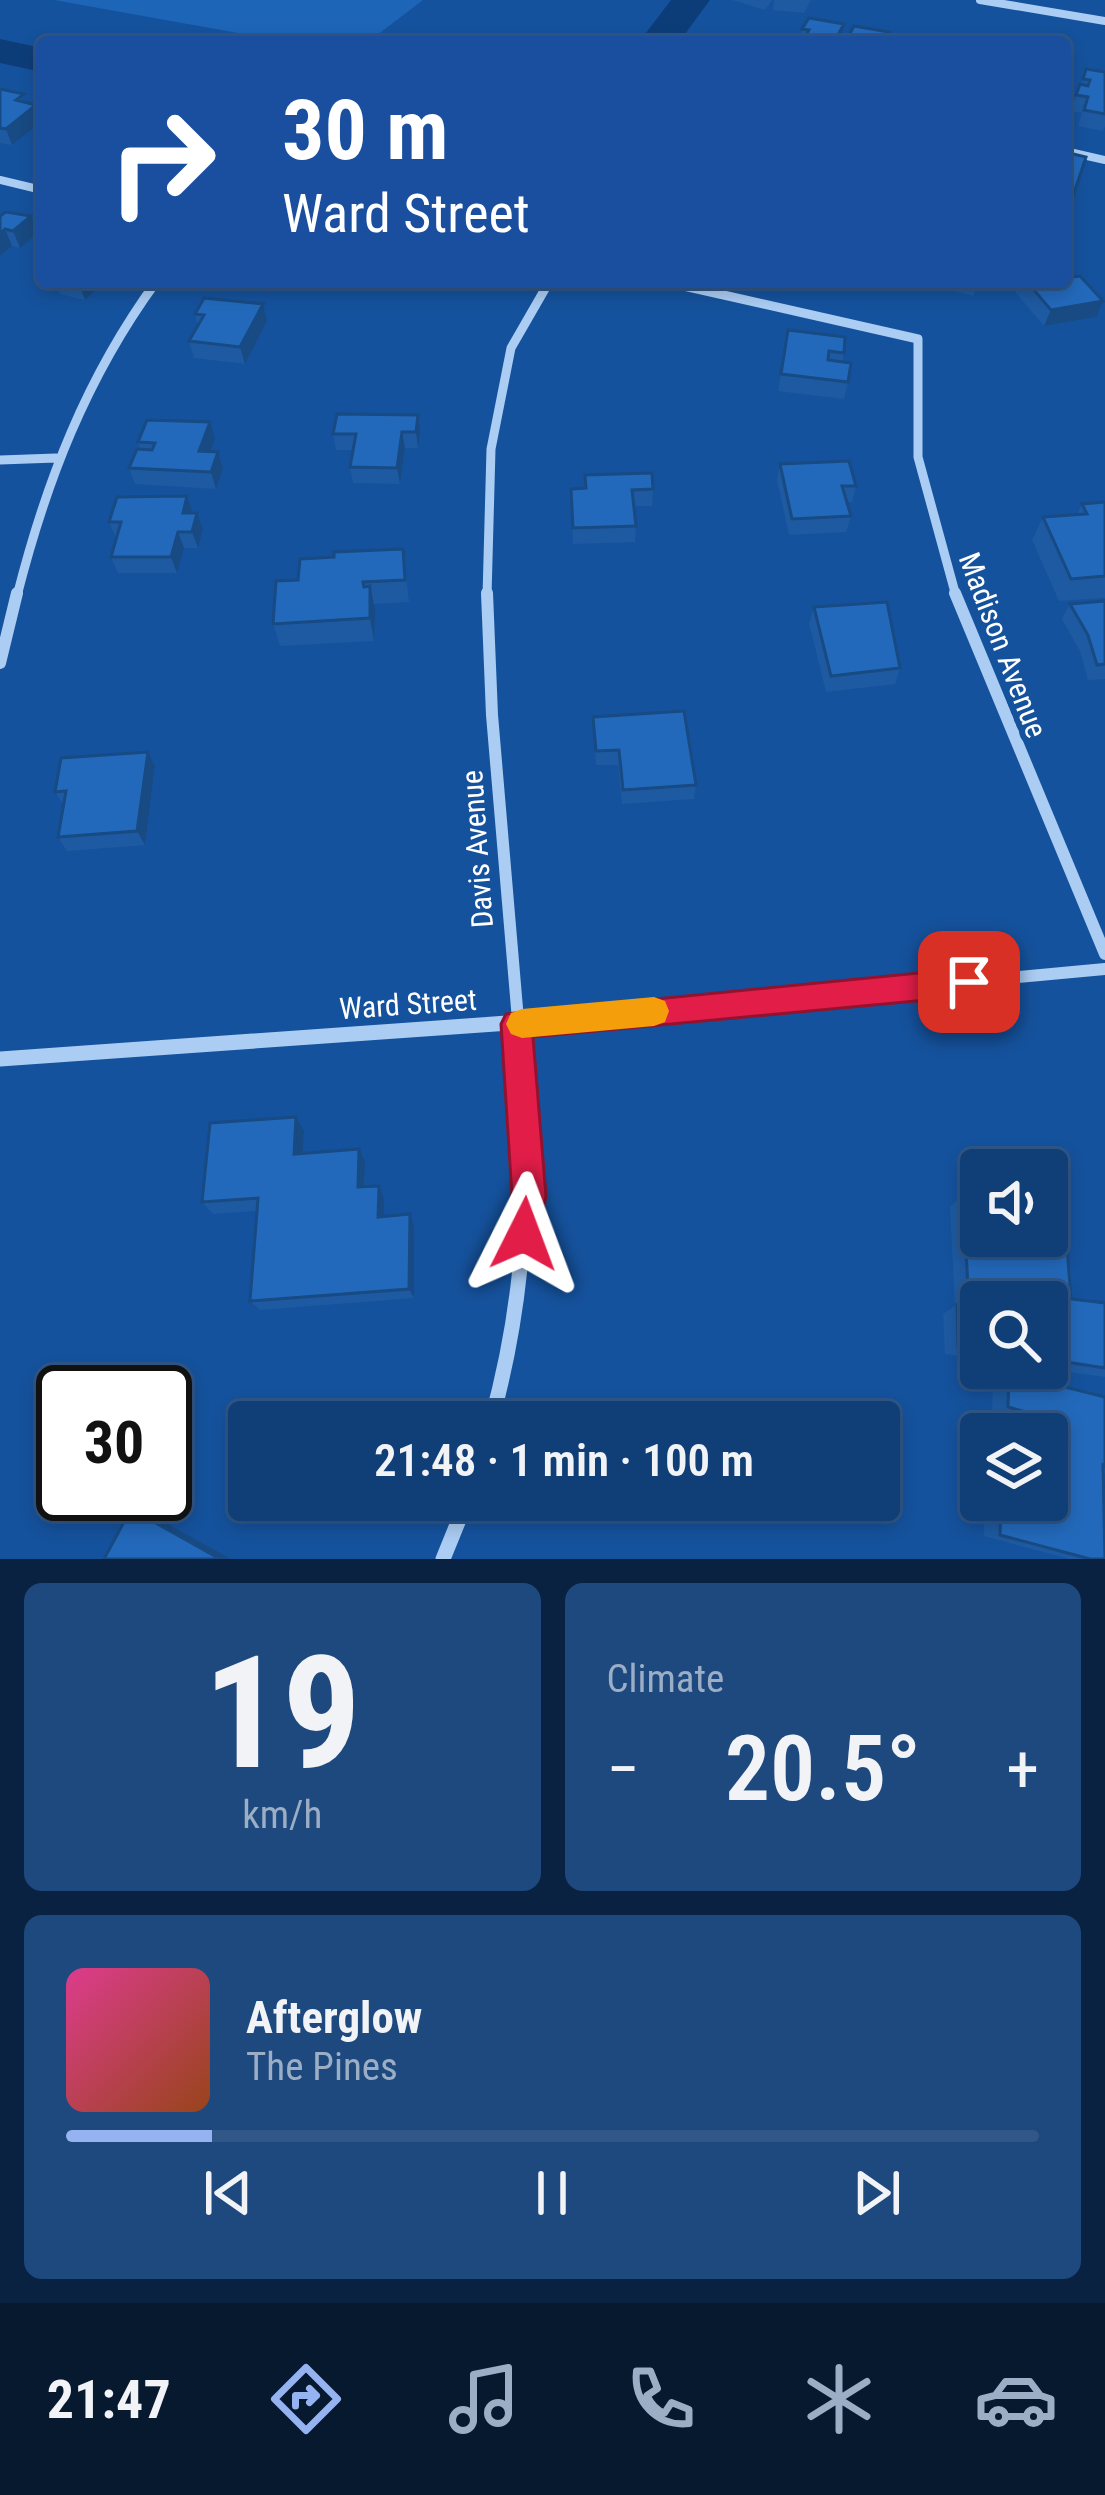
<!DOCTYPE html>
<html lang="en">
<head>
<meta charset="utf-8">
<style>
	body { margin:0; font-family:"Roboto Condensed",sans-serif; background:#1e497e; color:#f1f3f6; height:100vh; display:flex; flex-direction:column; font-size:45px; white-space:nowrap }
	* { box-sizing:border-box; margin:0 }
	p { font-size:39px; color:#9caec5 }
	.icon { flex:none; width:66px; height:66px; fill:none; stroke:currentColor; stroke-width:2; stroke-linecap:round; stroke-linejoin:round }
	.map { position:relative; height:1559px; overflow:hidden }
	.side { display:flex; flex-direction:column; gap:24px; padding:24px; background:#092241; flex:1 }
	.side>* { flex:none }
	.hud { position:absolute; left:36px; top:36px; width:1035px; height:252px; border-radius:12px; box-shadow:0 6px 18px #0003,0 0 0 3px #305788; background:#1a4fa0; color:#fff; overflow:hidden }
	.controls { position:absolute; left:960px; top:1149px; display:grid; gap:24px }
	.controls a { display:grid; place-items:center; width:108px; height:108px; border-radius:12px; background:#103e76; box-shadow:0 6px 18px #0003,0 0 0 3px #305788; font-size:60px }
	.speed { position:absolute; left:36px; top:1365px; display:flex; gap:24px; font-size:60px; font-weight:700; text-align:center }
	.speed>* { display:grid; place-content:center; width:156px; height:156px; border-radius:50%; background:#103e76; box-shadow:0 6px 18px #0003,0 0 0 3px #305788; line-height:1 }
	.speed .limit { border:6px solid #111; border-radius:18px; background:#fff; color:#111 }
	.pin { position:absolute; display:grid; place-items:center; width:102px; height:102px; color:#fff; margin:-51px; border-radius:24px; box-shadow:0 6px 18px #0006 }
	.me { position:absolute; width:132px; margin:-66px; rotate:3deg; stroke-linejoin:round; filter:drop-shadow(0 0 9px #0008) }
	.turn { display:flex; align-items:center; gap:42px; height:252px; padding:0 48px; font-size:54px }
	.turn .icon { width:156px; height:156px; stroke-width:2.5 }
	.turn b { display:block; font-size:84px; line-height:102px }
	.big { font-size:90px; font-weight:600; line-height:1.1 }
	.side .card { flex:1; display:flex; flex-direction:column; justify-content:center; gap:18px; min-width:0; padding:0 42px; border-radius:18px; background:#1e497e }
	.side .dial { align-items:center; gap:0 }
	.dial b { font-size:156px; line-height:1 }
	.song { display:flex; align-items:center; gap:36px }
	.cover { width:144px; height:144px; border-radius:18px; background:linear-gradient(135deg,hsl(330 70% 55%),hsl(20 70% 35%)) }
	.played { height:12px; border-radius:6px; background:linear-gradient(90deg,#95b2f1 15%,#305788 15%) }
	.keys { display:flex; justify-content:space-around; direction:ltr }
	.heat { display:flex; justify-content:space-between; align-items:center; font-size:66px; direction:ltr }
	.side .tiles { flex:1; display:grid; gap:24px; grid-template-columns:1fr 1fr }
	.card:last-child { grid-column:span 2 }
	.trip { position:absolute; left:228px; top:1401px; width:672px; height:120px; border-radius:12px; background:#103e76; box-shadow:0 6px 18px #0003,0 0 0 3px #305788; font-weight:600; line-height:120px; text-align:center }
	.tabs { display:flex; height:192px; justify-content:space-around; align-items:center; background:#06192f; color:#9caec5 }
	.tabs .icon { width:84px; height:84px }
	.tabs .active { color:#95b2f1 }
	.tabs b { font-size:54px; color:#f1f3f6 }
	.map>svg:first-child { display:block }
	.green { fill:#1d65b7 }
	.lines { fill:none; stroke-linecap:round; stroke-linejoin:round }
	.river { fill:#0d3d79; fill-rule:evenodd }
	.minor-far3 { stroke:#abcdf3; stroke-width:8 }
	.minor-far2 { stroke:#abcdf3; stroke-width:9 }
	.minor-far1 { stroke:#abcdf3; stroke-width:12 }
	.minor { stroke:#abcdf3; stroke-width:15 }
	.wall { fill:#1e5aa1 }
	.shaded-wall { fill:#184a83 }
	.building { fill:#2369bb; stroke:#184a83; stroke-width:3 }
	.route { fill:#e11d48; stroke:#92132f; stroke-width:3 }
	.slow { fill:#f59e0b }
	.labels { text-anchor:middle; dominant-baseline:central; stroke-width:12; stroke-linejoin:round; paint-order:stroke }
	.street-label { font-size:30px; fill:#fff; stroke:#15529d }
</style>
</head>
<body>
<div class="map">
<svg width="1105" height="1559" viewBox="0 0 1105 1559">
	<rect width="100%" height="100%" fill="#15529d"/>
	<path class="green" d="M54,0H423L368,42H288Z"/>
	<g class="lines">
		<path class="river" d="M671,0H710L679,42H639Z
			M0,39L42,48V72L0,63Z"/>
		<path class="minor-far3" d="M980,0L1105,21
			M1065,151L1105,160
			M0,180L42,190"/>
		<path class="minor-far2" d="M666,282L918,339V457L956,596
			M0,460L56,458
			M17,596C46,482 86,378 156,282
			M487,596L491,449L511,348L549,282"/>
		<path class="minor-far1" d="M487,593L492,715L518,1020
			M955,593L1105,954
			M0,663L17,593
			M561,1020L1105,969"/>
		<path class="minor" d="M0,1059L593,1017
			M491,1422C530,1282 530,1160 518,1017
			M443,1559L467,1500"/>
	</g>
	<path class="wall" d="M732,0H772L765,10Z
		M774,0H811L804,13L773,10Z
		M802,29L841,40L840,42H800Z
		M1086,69L1105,72V126L1103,131L1078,126L1082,113L1071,111Z
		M0,89L27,103L12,145L0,143Z
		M1065,152L1072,199L1066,215H1065Z
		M0,216L38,233L20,248L12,246L0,256Z
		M55,282H100L101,285L85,300L60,294Z
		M920,282H979L973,296Z
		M1013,282H1065L1096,317L1044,326L1011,287Z
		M195,314L267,321L245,364L194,358L189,341L198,326Z
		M788,330L844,353L842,362L848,382L844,399L778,391Z
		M418,415L420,432L418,448H405L400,484L353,483L350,467L353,450H336L333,434Z
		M215,439L210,452H218L223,469L216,489L135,484L129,468L140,449L138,442Z
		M780,464L856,486L852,502H847L851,516L846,532L789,535L777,480Z
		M585,475L653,489L652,506H634L636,526L635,542L573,544L571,489L584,488Z
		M187,496L193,513L203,529L198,548H184L177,573H118L111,557L116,538L109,522Z
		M1105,502V598L1059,601L1032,540L1043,517L1077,515L1082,504Z
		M403,549L409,602L374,604V641L280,646L273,624L298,580Z
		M1105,601V679L1088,680L1080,651L1062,619L1070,604Z
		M814,607L900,668L895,684L826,692L809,623Z
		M593,717L696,785L694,799L622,804L618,765H596Z
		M148,752L155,766L145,845L67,851L58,837L64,805L55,792Z
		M304,1131L303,1153L365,1162V1187L379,1186L384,1198V1216L410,1214L414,1226V1298L260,1310L250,1301L257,1211L213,1214L202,1202Z
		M963,1195L1071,1299L1105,1303V1377L1040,1368H1047V1302H981V1359L945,1354L943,1314L955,1306L950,1207Z
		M1009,1373L1105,1397V1474H1103L1105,1559H1069L984,1536L985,1500H1047V1434H1012V1418L992,1412L993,1380Z"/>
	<path class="shaded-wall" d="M844,24L840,42H834Z
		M36,105L42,121L12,145L6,129Z
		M31,216L38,233L20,248L13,231Z
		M5,229L12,246L0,256V234Z
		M81,282H100L101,285L85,300L79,284Z
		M1103,301L1096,317L1044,326L1051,310Z
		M263,304L267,321L245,364L240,347Z
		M418,415L420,432L418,448L416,432Z
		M210,422L215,439L204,467L199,451Z
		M402,432L405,448L400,484L397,468Z
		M218,452L223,469L216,489L211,472Z
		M187,496L193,513H183Z
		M197,513L203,529L198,548L192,532Z
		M178,532L184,548L177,573L171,557Z
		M370,586L375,609L374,641L370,618Z
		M148,752L155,766L145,845L137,831Z
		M296,1117L304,1131L302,1166L294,1154Z
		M359,1149L365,1162L364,1200L358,1187Z
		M379,1186L384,1198V1228L378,1217Z
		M410,1214L414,1226V1298L409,1289Z
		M131,1509L146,1512L231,1559H220Z"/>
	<path class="building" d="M809,18L844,24L834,42L803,40L809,30L802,29Z
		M854,26L889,32L883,42H854L856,38L848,37Z
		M1086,69L1105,72V114L1084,110L1088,97L1076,95L1080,84L1088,86L1090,80L1083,79Z
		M0,89L24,94L16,100L36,105L6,129L0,128Z
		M1065,152L1086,157L1072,199L1065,197Z
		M6,212L31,216L13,231L5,229L0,234V216Z
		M1080,276L1103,301L1051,310L1027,282H1065V278Z
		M204,298L263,304L240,347L189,341L204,315L195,314Z
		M788,330L845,337L844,353L829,351L828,360L851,363L848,382L781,374Z
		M337,414L418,415L416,432H402L397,468L350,467L356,434H333Z
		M147,420L210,422L199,451L218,452L211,472L129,468L137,449L152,450L155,443L138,442Z
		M849,461L856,486H842L851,516L792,519L780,464Z
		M652,473L653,489L632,490L636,526L573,528L571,489L586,488L585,475Z
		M187,496L183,513H197L192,532H178L171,557H111L121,522H109L117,497Z
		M1105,502V576L1071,579L1043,517L1087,514L1082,504Z
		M403,549L405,580L363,582L364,587L370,586V618L273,624L276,581L298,580L300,559L334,557V552Z
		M1105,601V664L1097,665L1088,635L1070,604Z
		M887,602L900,668L831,676L814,607Z
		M684,711L696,785L623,790L619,750L596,751L593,717Z
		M148,752L137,831L58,837L66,791L55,792L61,758Z
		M296,1117L294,1154L359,1149L358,1187L379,1186L378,1217L410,1214L409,1289L250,1301L258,1198L202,1202L210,1123Z
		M963,1195L981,1198V1236H1047V1206L1064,1209L1071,1299L1105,1303V1368L1047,1359V1302H981V1350L958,1347L957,1305L969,1306Z
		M1009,1373L1105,1397V1466L1103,1465L1105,1559H1090L1000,1535L1001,1500H1047V1434H1029V1413L1008,1407Z
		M131,1509L220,1559H104Z"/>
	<path class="route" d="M969,968L980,972L985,982L980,992L969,996L533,1037L546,1196L536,1246L524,1251L512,1246L507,1234L512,1196L501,1024L506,1014Z"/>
	<path class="slow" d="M654,997L665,1001L669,1011L665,1022L654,1026L522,1038L511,1034L506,1024L511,1013L522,1009Z"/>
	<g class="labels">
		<g class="street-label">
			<text transform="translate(1003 645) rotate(69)">Madison Avenue</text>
			<text transform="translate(477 849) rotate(-94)">Davis Avenue</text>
			<text transform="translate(408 1004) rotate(-4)">Ward Street</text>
		</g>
	</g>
</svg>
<div class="controls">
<a><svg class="icon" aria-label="sound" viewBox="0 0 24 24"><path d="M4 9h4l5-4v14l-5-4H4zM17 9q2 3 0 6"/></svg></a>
<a><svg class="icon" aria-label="search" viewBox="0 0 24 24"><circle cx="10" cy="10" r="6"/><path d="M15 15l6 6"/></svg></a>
<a><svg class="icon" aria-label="layers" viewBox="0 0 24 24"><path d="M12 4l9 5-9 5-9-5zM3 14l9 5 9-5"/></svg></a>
</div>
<div class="speed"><div class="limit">30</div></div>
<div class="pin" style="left:969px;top:982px;background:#d93025"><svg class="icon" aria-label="arrive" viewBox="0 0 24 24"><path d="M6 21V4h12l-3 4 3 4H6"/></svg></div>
<svg class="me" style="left:524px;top:1234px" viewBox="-20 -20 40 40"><path d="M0-17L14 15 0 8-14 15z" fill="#e11d48" stroke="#fff" stroke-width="4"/></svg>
<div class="trip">21:48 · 1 min · 100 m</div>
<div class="hud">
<div class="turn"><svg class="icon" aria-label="right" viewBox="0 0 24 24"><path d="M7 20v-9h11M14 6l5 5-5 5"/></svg><div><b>30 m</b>Ward Street</div></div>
</div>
</div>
<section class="side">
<div class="tiles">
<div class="card dial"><b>19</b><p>km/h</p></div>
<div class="card"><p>Climate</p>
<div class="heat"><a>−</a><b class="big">20.5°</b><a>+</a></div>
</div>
<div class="card">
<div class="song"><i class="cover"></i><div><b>Afterglow</b><p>The Pines</p></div></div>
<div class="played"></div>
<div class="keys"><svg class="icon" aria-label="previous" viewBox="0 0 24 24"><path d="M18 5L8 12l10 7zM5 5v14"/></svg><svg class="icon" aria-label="pause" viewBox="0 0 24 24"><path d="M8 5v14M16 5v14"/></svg><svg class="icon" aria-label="next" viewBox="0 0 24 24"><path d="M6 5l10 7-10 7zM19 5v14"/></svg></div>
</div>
</div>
</section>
<nav class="tabs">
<b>21:47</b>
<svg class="icon active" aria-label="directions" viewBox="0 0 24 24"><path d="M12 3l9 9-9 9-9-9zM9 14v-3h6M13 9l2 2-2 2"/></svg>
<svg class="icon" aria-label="music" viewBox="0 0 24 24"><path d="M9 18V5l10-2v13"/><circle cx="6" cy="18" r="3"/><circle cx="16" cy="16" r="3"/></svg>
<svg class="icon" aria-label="phone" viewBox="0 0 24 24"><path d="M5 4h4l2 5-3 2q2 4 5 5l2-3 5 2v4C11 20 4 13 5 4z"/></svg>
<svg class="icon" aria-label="climate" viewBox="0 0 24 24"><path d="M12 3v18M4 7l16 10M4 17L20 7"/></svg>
<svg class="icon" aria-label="car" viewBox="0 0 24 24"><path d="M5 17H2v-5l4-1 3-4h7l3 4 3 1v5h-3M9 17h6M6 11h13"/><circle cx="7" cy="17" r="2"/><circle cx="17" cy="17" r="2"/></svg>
</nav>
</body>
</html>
